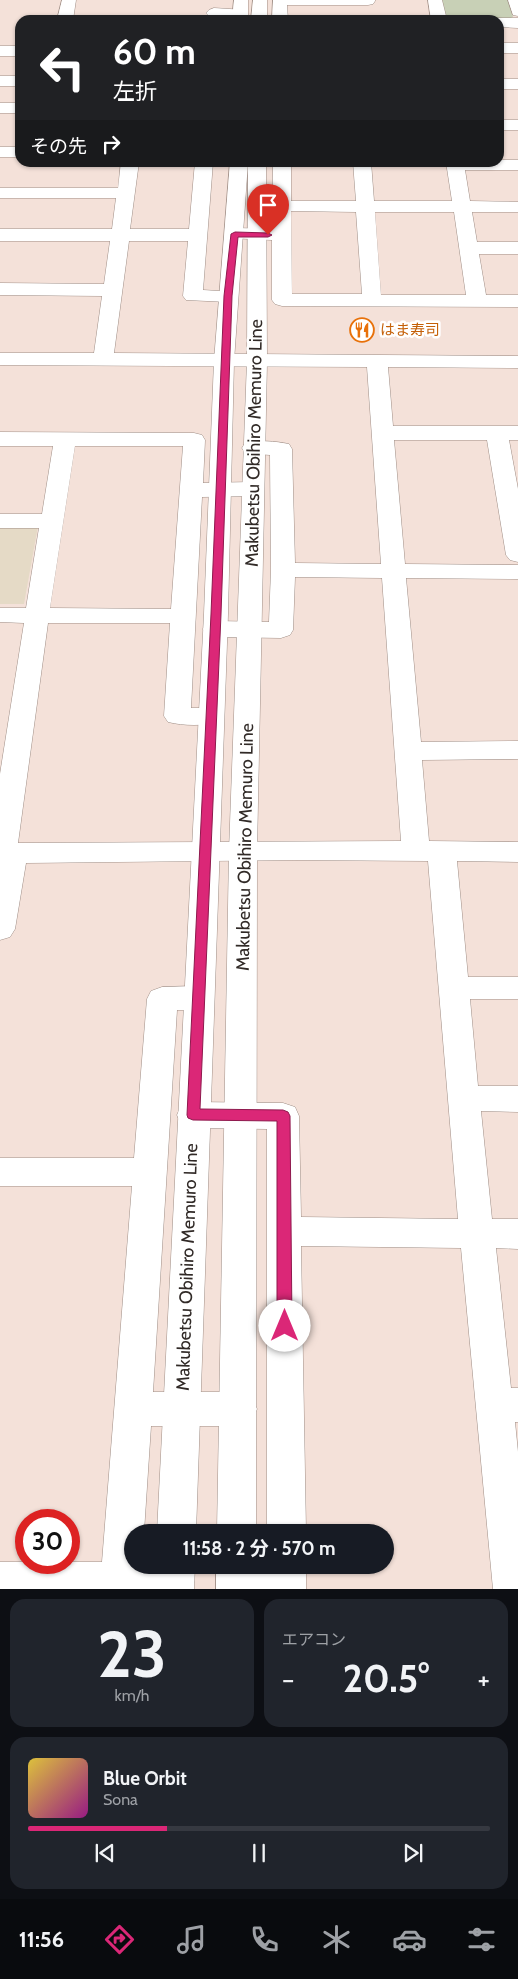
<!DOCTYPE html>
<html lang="ja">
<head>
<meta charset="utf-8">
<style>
	body { margin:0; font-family:Cabin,"Noto Sans JP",sans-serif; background:#20242c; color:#f1f3f6; height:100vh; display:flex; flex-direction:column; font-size:19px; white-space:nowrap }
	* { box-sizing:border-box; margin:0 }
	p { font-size:16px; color:#9ea1a6 }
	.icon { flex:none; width:28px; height:28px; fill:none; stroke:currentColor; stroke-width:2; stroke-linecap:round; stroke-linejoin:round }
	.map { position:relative; height:1589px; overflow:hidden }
	.drawer { display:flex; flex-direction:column; gap:10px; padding:10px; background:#0d0f14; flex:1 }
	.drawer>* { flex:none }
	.guide { position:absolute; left:15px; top:15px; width:489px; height:152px; border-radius:15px; box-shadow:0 1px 4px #0004; background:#202124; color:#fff; overflow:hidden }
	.speed { position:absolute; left:15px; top:1509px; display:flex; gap:10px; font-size:25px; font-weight:700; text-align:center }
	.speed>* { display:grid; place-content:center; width:65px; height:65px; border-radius:50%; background:#171b24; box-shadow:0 1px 4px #0004; line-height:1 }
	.speed .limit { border:8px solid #d22; background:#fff; color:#111 }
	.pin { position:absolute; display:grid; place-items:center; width:42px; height:42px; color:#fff; margin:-51px -21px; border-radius:50% 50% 50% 0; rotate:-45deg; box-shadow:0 0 5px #0007 }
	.pin .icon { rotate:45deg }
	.me { position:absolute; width:55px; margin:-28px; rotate:0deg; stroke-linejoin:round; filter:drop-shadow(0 0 4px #0008) }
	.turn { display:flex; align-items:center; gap:18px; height:105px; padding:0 15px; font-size:22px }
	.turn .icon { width:65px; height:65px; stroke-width:2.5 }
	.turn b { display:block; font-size:35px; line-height:42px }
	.then { display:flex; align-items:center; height:48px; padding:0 15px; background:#0003; gap:10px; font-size:19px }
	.big { font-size:38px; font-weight:700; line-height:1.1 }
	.drawer .card { flex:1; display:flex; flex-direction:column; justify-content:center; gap:8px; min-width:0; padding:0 18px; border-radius:15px; background:#20242c }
	.drawer .dial { align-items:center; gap:0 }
	.dial b { font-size:65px; line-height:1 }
	.song { display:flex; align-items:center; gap:15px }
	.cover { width:60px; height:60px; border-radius:8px; background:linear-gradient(135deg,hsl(50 70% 55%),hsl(310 70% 35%)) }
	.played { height:5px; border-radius:2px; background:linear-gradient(90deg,#db2777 30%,#363941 30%) }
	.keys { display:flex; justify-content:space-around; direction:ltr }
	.heat { display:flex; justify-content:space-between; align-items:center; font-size:28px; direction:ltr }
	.drawer .tiles { flex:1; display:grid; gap:10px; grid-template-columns:1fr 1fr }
	.card:last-child { grid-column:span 2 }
	.trip { position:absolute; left:124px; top:1524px; width:270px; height:50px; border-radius:25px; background:#171b24; box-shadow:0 1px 4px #0004; font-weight:700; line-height:50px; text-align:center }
	.menu { display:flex; height:80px; justify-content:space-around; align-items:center; background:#090b0e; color:#9ea1a6 }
	.menu .icon { width:35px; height:35px }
	.menu .current { color:#db2777 }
	.menu b { font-size:22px; color:#f1f3f6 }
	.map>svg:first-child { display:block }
	.education { fill:#e5dac6 }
	.green { fill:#c8d0b6 }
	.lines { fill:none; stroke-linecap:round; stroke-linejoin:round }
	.minor-casing { stroke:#9f8e86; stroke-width:1 }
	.major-casing { stroke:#9f8e86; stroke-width:1 }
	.minor { fill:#fff; fill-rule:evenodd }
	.major { fill:#fff; fill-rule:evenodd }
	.route { fill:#db2777; stroke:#8e194d }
	.labels { text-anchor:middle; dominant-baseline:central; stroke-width:5; stroke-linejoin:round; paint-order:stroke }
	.far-food-label { font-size:15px; fill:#c56008; stroke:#fff; text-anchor:start }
	.street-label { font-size:18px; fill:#312a27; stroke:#fff }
</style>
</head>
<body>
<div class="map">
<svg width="518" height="1589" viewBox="0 0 518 1589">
	<rect width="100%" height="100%" fill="#f4e1d9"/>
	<path class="education" d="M0,526H38L24,604H0Z"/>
	<path class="green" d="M442,0H508L513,17L505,20H452L446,18Z"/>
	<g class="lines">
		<g class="minor-casing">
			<path id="minor" d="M62,0H76L73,20H57Z
				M273,0H375V1L373,4L368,5H287L288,20H272Z
				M428,0H442L447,20H431Z
				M508,0H518V16L513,15Z
				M214,8L245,10L248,13L245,16H209L206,13L209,10Z
				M499,18H518V28L499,27V20H493Z
				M499,43H518V53H499Z
				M0,46H20V56H0Z
				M0,76H20V86H0Z
				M499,79H518V89H499Z
				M0,103H20V113H0Z
				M499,120H518V130H499Z
				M0,147H20V157H0Z
				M499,160H518V170H465L470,201L518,202V212H472L477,242H518V254H479L486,295H518V307L282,306L275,304L272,300V240L228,238L226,234L228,230L235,228L272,229L273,162H291V201H356L353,162H371L374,201H452L446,162H499ZM291,211L356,212L362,294H292ZM375,212H454L466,295H381Z
				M121,162H139L130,229H189L195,162H213L203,290L235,292L238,296L235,300L228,302L186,300L183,296L188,241H129L114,353L518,356V368L388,367L393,426H518V440H509L518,489V562L510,560L506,555L487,440H394L405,564L518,565V579L406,578L421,742L518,741V759L422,760L429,841L518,842V862L457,861L468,977H518V999H470L478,1086H518V1112L481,1111L492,1219H518V1249L496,1248L511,1388H518V1422H515L518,1452V1589H493L461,1248L301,1246L306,1532H267V1129L193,1128L181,1124L177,1115L181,1106L193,1102L283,1103L295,1107L299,1116L301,1217L458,1219L428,861L294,860L26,863L15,929L10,937L0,940V774L24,623L0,622V608H26L39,528H0V514H42L53,446H0V432L194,433L202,435L205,440L203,483L252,482L260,484L263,489L260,494L252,496L202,497L191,708H211L220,710L224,716L220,722C204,726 184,726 168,722L164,716L170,623H48L18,843L401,841L382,578L295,577L293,630L290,635L281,638L215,637L206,634L203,629L206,624L215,621L269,622L271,570L270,455L245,453L242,448L245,443C259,440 275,441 289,444L292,449L295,563L381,564L367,367L0,365V353H94L102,296L0,295V283L104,284L110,241H0V229H112L116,198H0V188H118ZM75,446H183L171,609L50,608Z
				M198,986L209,990L213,998L209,1006L198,1010H177L153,1392H238L251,1397L257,1409L251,1421L238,1426H151L144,1532H132V1565H180L188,1568L194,1582L191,1589H0V1562H102L132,1186H0V1158H134L147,999L151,991L162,987Z
				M266,1565H306V1589H216L222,1574L236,1568L266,1569Z"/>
		</g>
		<g class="major-casing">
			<path id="major" d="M234,0H248V20H232Z
				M253,0H267V20H251Z
				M230,162H248L234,361L228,614L196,1532H157L204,614L214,361Z
				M248,162H266L267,361L257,851L256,1532H217L229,851L247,361Z
				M155,1565H195L194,1589H154Z
				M216,1565H256V1589H216Z"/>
		</g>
		<use href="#minor" class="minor"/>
		<use href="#major" class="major"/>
	</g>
	<path class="route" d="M235,232L268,233L272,235L268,237H238L232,296L221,614L200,1109L283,1110L288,1112L290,1116L292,1326L290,1330L285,1332L280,1330L277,1326V1121L193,1120L188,1118L187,1115L211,614L224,296L231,234Z"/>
	<defs>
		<g id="restaurant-ring" transform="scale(1.25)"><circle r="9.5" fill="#fff" stroke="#e8710a" stroke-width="1.5"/><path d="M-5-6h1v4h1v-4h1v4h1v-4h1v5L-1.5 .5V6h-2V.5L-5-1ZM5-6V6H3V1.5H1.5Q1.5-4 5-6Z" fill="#e8710a"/></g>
	</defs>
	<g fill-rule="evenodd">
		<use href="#restaurant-ring" x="362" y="330"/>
	</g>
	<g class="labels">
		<g class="far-food-label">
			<text x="380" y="330">はま寿司</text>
		</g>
		<g class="street-label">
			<text transform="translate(254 443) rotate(-89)">Makubetsu Obihiro Memuro Line</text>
			<text transform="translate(245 847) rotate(-89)">Makubetsu Obihiro Memuro Line</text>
			<text transform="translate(187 1267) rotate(-88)">Makubetsu Obihiro Memuro Line</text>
		</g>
	</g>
</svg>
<div class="speed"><div class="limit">30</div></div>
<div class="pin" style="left:268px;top:235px;background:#d93025"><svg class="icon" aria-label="arrive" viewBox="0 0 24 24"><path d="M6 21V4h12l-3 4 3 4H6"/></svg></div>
<svg class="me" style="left:285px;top:1326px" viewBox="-20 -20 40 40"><circle r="19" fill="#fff"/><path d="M0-13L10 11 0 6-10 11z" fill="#db2777"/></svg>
<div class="trip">11:58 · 2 分 · 570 m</div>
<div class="guide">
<div class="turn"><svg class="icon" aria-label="left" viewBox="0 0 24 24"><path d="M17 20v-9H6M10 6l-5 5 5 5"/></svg><div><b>60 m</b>左折</div></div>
<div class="then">その先<svg class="icon" aria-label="right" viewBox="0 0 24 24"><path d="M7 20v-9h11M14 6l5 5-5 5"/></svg></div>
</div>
</div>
<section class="drawer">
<div class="tiles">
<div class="card dial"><b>23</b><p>km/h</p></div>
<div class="card"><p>エアコン</p>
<div class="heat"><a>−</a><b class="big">20.5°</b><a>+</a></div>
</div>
<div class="card">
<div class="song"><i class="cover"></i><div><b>Blue Orbit</b><p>Sona</p></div></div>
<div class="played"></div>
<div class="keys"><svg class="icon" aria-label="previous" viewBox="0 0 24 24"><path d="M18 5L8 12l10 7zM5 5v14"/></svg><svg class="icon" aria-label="pause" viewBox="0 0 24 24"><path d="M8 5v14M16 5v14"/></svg><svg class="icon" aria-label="next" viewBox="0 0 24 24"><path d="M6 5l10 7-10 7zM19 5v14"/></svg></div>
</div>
</div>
</section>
<nav class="menu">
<b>11:56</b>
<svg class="icon current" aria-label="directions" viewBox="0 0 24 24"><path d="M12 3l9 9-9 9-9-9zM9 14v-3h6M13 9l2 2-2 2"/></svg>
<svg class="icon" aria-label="music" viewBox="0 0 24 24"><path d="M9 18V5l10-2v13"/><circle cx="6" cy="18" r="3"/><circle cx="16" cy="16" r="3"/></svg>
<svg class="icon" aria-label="phone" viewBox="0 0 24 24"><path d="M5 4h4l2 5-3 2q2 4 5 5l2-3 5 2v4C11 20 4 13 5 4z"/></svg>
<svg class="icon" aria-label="climate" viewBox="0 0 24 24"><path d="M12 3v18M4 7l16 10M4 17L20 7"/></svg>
<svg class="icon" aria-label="car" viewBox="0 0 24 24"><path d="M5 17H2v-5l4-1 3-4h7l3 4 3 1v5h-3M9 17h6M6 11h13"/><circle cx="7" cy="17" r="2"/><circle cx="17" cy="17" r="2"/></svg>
<svg class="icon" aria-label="filters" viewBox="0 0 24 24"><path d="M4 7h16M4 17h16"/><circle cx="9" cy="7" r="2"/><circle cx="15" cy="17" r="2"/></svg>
</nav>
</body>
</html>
